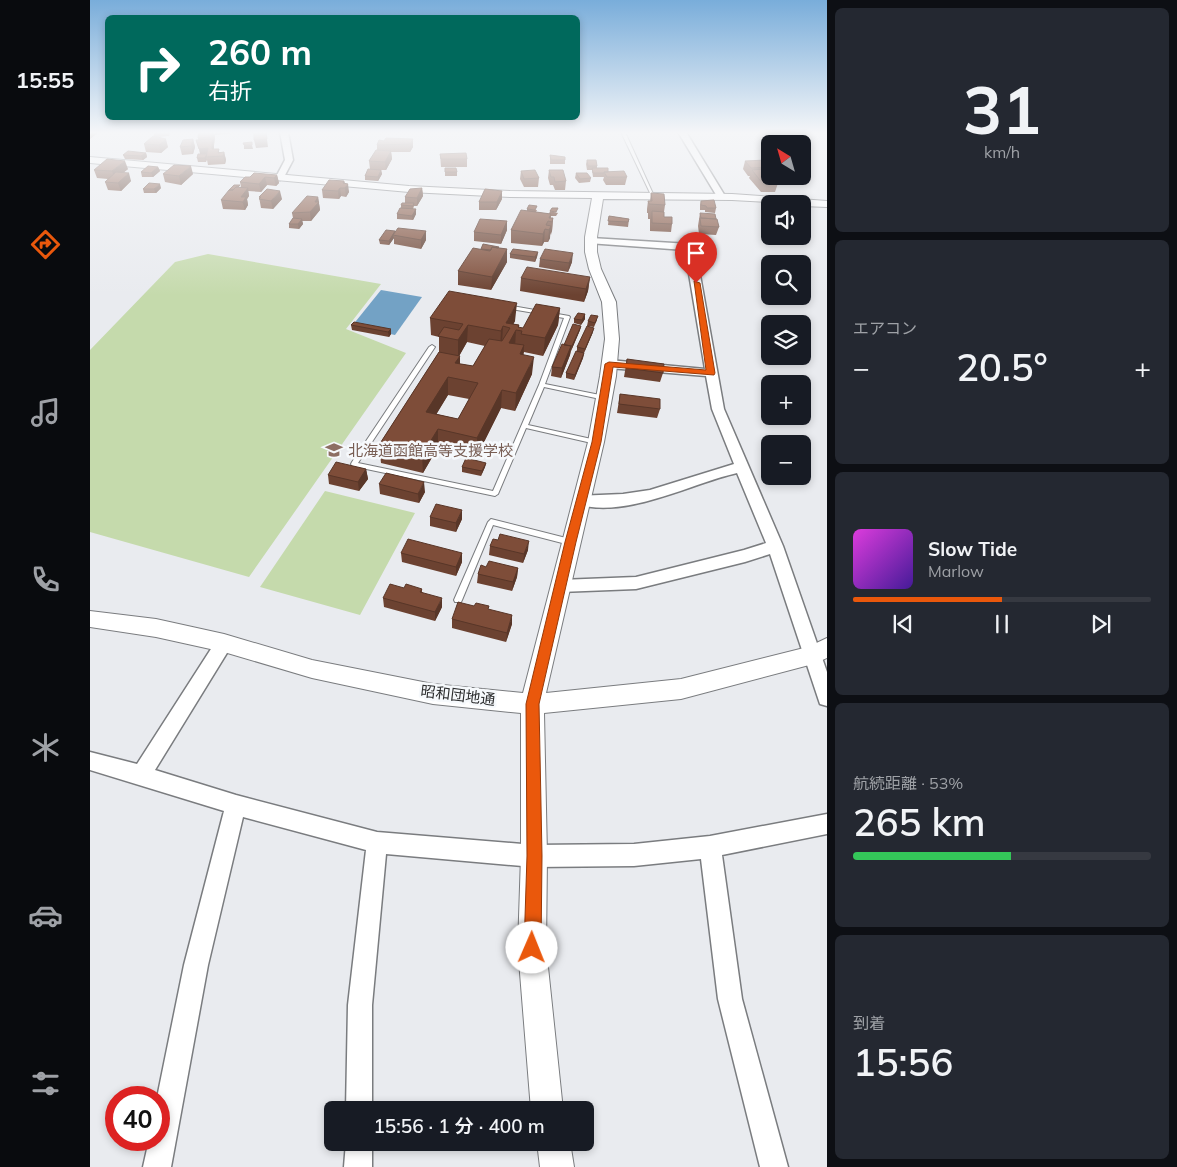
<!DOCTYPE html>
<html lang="ja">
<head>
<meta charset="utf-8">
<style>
	body { margin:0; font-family:Mulish,"Noto Sans JP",sans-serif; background:#242831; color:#f1f3f6; height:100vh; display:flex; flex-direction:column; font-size:19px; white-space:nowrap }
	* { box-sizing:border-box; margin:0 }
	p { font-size:16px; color:#9ea1a6 }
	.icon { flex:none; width:28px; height:28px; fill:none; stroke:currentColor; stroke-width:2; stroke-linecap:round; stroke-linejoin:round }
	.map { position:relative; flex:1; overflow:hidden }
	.side { display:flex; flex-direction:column; gap:8px; padding:8px; background:#0d0f14; width:350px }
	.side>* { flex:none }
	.guide { position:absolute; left:15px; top:15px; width:475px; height:105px; border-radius:8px; box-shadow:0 2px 8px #0003; background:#00695c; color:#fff; overflow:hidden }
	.needle { width:32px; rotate:323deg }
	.controls { position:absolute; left:671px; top:135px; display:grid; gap:10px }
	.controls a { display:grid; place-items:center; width:50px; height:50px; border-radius:8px; background:#171b24; box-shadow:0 2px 8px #0003; font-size:25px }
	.speed { position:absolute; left:15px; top:1086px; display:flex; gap:10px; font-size:25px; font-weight:700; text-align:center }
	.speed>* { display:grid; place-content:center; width:65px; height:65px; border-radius:50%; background:#171b24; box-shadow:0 2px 8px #0003; line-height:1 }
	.speed .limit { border:8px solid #d22; background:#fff; color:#111 }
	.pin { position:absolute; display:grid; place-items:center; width:42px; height:42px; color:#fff; margin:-51px -21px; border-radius:50% 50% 50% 0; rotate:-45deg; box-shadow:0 0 5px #0007 }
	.pin .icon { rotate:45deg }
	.me { position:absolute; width:55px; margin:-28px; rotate:1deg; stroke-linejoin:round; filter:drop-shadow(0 0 4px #0008) }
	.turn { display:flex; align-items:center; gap:18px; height:105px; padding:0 20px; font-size:22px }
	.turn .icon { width:65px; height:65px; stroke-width:2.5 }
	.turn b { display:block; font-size:35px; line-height:42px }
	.big { font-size:38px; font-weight:600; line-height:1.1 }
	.side .card { flex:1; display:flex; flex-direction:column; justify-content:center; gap:8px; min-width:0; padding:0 18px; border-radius:8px; background:#242831 }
	.side .dial { align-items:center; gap:0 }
	.dial b { font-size:65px; line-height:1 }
	.song { display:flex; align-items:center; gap:15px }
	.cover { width:60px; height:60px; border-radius:8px; background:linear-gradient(135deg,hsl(300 70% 55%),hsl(260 70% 35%)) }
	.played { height:5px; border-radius:2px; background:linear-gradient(90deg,#ea580c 50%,#363941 50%) }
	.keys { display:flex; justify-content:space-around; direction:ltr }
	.heat { display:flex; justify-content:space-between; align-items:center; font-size:28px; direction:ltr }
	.charge { height:8px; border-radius:4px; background:linear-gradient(90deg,#34c759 53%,#363941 0) }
	.trip { position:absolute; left:234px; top:1101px; width:270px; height:50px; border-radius:8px; background:#171b24; box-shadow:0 2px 8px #0003; font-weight:600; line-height:50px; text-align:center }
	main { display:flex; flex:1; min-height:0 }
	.tab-bar { display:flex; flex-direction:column; width:90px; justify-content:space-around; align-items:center; background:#090b0e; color:#9ea1a6 }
	.tab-bar .icon { width:35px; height:35px }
	.tab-bar .current { color:#ea580c }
	.tab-bar b { font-size:22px; color:#f1f3f6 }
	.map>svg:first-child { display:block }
	.green { fill:#c5daac }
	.water { fill:#73a2c5 }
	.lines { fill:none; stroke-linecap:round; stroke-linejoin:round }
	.service-casing { stroke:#7a7c7f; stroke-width:2 }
	.minor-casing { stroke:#7a7c7f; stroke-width:3 }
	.tertiary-casing { stroke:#7a7c7f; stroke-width:2 }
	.service { fill:#fff; fill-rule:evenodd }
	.minor { fill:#fff; fill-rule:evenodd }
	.tertiary { fill:#fff; fill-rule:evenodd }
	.wall { fill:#6c4231; fill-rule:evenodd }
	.shaded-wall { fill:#583628 }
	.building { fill:#7e4d39; stroke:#583628; fill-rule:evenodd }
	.route { fill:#ea580c; stroke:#983908 }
	.labels { text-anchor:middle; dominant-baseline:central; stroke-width:5; stroke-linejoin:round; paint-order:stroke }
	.education-label { font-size:15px; fill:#785e54; stroke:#f6f9fc; text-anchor:start }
	.street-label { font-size:15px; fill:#2a2b2c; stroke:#f6f9fc }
</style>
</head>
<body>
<main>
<nav class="tab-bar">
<b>15:55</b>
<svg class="icon current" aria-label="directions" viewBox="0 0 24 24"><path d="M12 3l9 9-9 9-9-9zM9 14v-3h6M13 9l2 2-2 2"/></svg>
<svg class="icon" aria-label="music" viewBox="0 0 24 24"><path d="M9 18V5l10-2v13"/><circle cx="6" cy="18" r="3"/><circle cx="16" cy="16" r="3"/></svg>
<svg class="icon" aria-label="phone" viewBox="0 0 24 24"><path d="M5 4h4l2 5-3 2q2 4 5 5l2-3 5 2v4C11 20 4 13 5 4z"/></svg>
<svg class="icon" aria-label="climate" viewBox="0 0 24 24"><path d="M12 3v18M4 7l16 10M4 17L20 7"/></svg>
<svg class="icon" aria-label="car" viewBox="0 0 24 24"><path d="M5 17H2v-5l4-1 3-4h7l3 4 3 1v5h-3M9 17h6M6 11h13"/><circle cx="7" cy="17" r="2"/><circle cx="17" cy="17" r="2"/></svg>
<svg class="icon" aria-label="filters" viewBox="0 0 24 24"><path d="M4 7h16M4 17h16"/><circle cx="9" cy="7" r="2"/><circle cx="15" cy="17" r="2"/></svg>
</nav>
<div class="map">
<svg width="737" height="1167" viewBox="0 0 737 1167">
	<rect width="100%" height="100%" fill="#e9ebef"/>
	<path class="green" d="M118,254L291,284L256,329L316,353L159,577L0,532V350L85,262Z
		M235,491L325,513L270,615L170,587Z"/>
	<path class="water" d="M291,290L332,297L305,335L262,326Z"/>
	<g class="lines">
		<g class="service-casing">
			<path id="service" d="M531,132H535L564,196L561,195Z
				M417,305L479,316L480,317L455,384L515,396L518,398L515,400L454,387L438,425L506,440L508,441V443L506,444L436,428L408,494L405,496L262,466L261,464L262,462L339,347L342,345L345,347L268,463L403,491L449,385L474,318L415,308L414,307Z
				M401,519L480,539L484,542L480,545L403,525L372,600L371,602H365L364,600L398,522Z"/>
		</g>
		<g class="minor-casing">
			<path id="minor" d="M190,132H198L203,160L194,177L190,180L186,177L195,160Z
				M588,132H596L635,196L634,198H628Z
				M501,238L600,244L605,247L634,409L693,546L737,672V706L730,704L680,554L655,562L546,589L470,592L464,590L462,586L464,582L470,580L546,577L654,550L676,543L647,473C599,484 537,519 486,504L484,500L486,496L533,494L560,490L644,464L622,409L616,376L519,368L513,364L519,360L615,369L595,250L498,243L496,241Z
				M134,636L140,638L143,643L140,648L65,770L146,795L287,832L444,845L544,844L620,836L737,814V834L632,855L652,999L698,1167H670L628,999L611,859L544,866L444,867L296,854L282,1005V1110H256L258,1005L276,850L153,817L118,965L81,1167H53L59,1140H69L67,1098L94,965L134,811L0,770V752L47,764L128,638Z
				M256,1142H282V1167H254Z"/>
		</g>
		<g class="tertiary-casing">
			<path id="tertiary" d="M0,157L319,186L420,191L642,194L737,201V207L712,206V204L642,200L513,199L507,237V252L511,269L526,302L529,339L526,376L514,442L456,693L591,679L718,647L737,638V658L723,664L591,699L454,713L457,856L456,948L473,1110H441L428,948L431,856V713L343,704L222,678L134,652L66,637L0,627V611L66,619L134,634L222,660L343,684L433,693L498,442L510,376L515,339L512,302L499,269L495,252V237L502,198L420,197L319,192L0,163Z
				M447,1142H480L484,1167H450Z"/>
		</g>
		<use href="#service" class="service"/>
		<use href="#minor" class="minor"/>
		<use href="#tertiary" class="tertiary"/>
	</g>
	<path class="wall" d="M64,132L80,133L79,136L67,137L78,147L71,153L56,152L54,144L64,137Z
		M124,132H147V133L125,135Z
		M125,136L124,145V149H129V152H134L136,160L135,164L118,165L117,160L116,162H108L107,158L110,154L108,138Z
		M103,139L105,147L103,154L92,155L90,147Z
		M323,139V147L320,152H301L302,159L296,170H291L292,174L288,181L275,180V176L280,169L279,161L287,150V145L294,141Z
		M56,153L57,157L53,160L35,159L33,155Z
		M350,154L377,159V167H351Z
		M460,155L475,160V164H460Z
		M497,160L507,166V168L537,177L535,185H516L513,180L514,177H503L502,170H497L496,164Z
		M655,161L680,165V171L679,174L688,183L685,192H671L659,178L660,176H658L653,169Z
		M68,167L70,171L63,177H52L51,172Z
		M355,168L367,172V176H355Z
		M38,169L33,173L41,181L31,191L18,190L15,182L18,179L7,178L4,170Z
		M459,170L476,181L475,190H465L463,185H460L458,178Z
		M431,171L449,178L448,187H434L430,179Z
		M486,173L501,178L500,182L489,183L485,178Z
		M73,174H103L91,185L75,182Z
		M187,175L189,183L186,186L177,185L171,192L158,191L159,196L157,199L158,205L155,210L133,209L131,200L150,187H151L150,182L160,177Z
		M254,181L255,183L259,192L256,197L251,196L249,199L233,198L232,190Z
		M71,188L66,193H54L53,189Z
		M332,188L333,196L327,206H324L323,209H326V214L323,220L307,219V214L311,208V205L315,203V197Z
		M561,193L575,205L574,212V217L582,224L581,232L560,231V219H558V213H557V209L558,201H560Z
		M169,197L192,199L183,209L171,208Z
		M228,197L230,210L221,221H212L213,224L209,229L199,228V224L203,218L202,213Z
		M412,199L406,210H389V202Z
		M611,201L626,208L625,213L615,212V210H610V205Z
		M437,209L447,210L446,212L459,214L460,211L468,213L466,216H461V218H463L462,231L460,235V238L458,242H454L452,246L421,243V230L437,211Z
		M610,213L626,219L629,227L626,235L609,234L608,226Z
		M519,216L539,219L538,227L518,225Z
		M417,221V230L411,244L384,241V232Z
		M305,231H336V240L331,249L304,244V238L299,245L290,244L289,240Z
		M409,248L417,249V262L401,290L368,285V271L391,249Z
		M448,252L447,257L445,262L420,258V254Z
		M450,259L482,262L478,272L449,267Z
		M500,277L498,291L494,302L430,291L431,278Z
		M470,308L468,325L453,356L434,352L433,355L442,374L425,411L411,408L387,456L348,447L333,473L291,463L289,445L349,352V337L341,335L340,318L425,321L423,324L429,325V328H433ZM377,342L395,346L383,366L370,364L369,356ZM358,395L379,399L368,419L346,414Z
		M495,314V319L491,325L484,323V319Z
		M507,320L504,327L497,326L498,321Z
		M261,325L301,329V334L299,337L262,330Z
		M491,326L490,330L481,351L480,355L471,378L461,376L462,367L474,344Z
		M503,332L494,353L493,358L484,380L476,378V373L487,352V347Z
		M537,359L573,373L570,382L534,377Z
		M530,394L570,409L567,418L527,413Z
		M396,463L395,467L391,476L372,472V467Z
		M276,469L278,479L269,491L239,484L238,475Z
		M289,484L335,492L329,503L290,494Z
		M340,517L372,519L366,532L340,526Z
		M408,540L438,550L433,563L399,555L400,546Z
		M311,553H372V562L366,576L312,562Z
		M396,567L428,568L427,577L422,591L387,583L388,574Z
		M332,589V592L352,607L345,621L294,607L293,598Z
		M399,610L422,624L416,642L362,628V619Z"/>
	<path class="shaded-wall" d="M0,132H9L0,139Z
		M118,132H124L125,136L124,145L122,137Z
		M176,132L178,147L166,148L164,140Z
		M76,139L78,147L71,153L69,145Z
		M103,139L105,147L103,154L101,146Z
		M122,139L124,147V157L122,149Z
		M323,139V147L320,152V144Z
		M154,145H162L163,149H154Z
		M118,148L116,157V162L115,158L111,157L109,149Z
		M301,151L302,159L296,170L295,162Z
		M134,152L136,160L135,164L133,156Z
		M56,153L57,157L53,160L51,156Z
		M35,161L38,169L25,179L22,171Z
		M101,166L103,174L91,185L89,176Z
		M68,167L70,171L63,177L61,173Z
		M291,170L292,174L288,181V177Z
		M39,173L41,181L31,191L28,183Z
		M187,175L189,183L186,186L184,178Z
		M175,177L177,185L171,192L169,184Z
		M254,181L255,188L258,184L259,192L256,197L255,188L253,183Z
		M70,184L71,188L66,193L64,189Z
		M158,188L159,196L157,199L158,205L155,210L151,197Z
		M250,188L251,196L249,199L248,191Z
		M332,188L333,196L327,206V198Z
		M190,191L192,199L183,209L181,201Z
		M412,191V199L406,210L407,202Z
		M228,197L230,210L221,221L220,212L225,202Z
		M326,209V214L323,220L322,216Z
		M463,218L462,231L461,235L462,222Z
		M212,219L213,224L209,229L208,224Z
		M417,221V230L411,244V235Z
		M461,226L460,238L458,242L459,230Z
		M455,229L454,242L452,246L453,234Z
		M305,231L303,235L304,238L299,245V241Z
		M336,231V240L331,249V240Z
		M417,249V262L401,290L402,277Z
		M448,252L447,257L445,262V257Z
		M483,253L482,262L478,272L479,263Z
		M500,277L498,291L494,302L496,289Z
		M427,303L425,321L420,331V328L416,323Z
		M470,308L468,325L453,356L455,338Z
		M495,314V319L491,325L492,320Z
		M378,325L377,342L368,358V340Z
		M413,326L412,344L410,349L411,331Z
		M491,326L490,330L481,351L482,346Z
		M504,328L503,332L494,353L495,349Z
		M301,329V334L299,337L298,332Z
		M426,330L425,347L419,343Z
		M434,345L433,363L430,354Z
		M481,346L480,355L471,378L472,368Z
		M494,353L493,358L484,380L485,375Z
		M370,356V374L365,363Z
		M444,357L442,374L425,411L426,393Z
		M358,377V395L337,430L336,412Z
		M412,390L411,408L387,456V438Z
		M348,429V447L333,473L332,455Z
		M396,463L395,467L391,476L392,471Z
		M276,469L278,479L269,491L268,482Z
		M334,482L335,492L329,503L328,494Z
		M372,510V519L366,532V523Z
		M439,541L438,550L433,563L434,554Z
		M372,553V562L366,576V567Z
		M428,568L427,577L422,591L423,582Z
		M352,598V607L345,621V612Z
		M422,615V624L416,642L417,633Z"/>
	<path class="building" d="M109,132H122V137L108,138Z
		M164,132H176L177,139L164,140Z
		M63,136L76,139L69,145L54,144Z
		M296,138L323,139L320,144L287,145L289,140L294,141Z
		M103,139L101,146L90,147L93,140Z
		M122,139V149H129L128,153L134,152L133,156L116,157L118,148L109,149L106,140Z
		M162,142V145H154L153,143Z
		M286,150L301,151L295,162L279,161Z
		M38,151L56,153L51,156L33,155Z
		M376,153L377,159H351L350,154Z
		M108,154H117L115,158H107Z
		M460,155L475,157V160H461Z
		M17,159L35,161L22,171L4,170Z
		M497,160H506L507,166H498Z
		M676,160L680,165V167L661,168L655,161Z
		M84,165L101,166L89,176L73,174Z
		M58,166L68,167L61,173L51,172Z
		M355,168H366L367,172H355Z
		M502,168H518V172H514V173H503Z
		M278,169L291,170L288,177L275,176Z
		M674,169L680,176L688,183L673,184L662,170Z
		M445,170L449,178L434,179L431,171Z
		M459,170H473L476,181L465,182L464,177H461Z
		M534,171L537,177H517L514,172Z
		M26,172L39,173L28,183L15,182Z
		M164,173L187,175L184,178L175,177L169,184L150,182L155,177H160Z
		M486,173H497L501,178L490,179Z
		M239,180L254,181L253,183L258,184L255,188H250L248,191L232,190Z
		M59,183L70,184L64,189H53Z
		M144,185H150L148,187H146L143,190H139Z
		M146,187L158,188L151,197H156L153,202L131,200L139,190H143Z
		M332,188L327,198L315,197L320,189Z
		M177,189L190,191L181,201L169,199L171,197H169Z
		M395,189L412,191L407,202H389Z
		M561,193L574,194L575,205L559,204L558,201H562Z
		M217,196L228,197L225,202H229L220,212L202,213Z
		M624,200L626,208H617L616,206L611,205V201Z
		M312,203H324L323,206L311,205Z
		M439,205L447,206L445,210L437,209Z
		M310,208L326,209L322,216L307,214Z
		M462,208H468L466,212L460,211Z
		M431,210L461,214L459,218H463L462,222L458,221L456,225L461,226L459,230L455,229L453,234L421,230Z
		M562,211L574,212V217H582V224L562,223Z
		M610,213L625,214L626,219L611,218Z
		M519,216L539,219L538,222L518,221Z
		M203,218L212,219L208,224H199Z
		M610,218L627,219L629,227L611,226Z
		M390,219L417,221L411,235L384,232Z
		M308,228L336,231L331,240L303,235Z
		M296,230L305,231L299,241L289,240Z
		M393,244L409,247L408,248L402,247L401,250L391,249Z
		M402,247L417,249L402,277L368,271L383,248L400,251Z
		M423,249L448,252L445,257L420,254Z
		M455,249L483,253L479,263L450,259Z
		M437,267L500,277L496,289L431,278Z
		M359,291L427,303L416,323L429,325L428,327L433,328L446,304L470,308L455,338L431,334L432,331L426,330L419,343L434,345L430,354L444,357L426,393L412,390L387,438L348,429L332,455L289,445L349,352L370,356L365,363L383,366L399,339L412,341L420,328L413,326L411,331L378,325L368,340L348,336L354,327L369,330L373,324L340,318ZM358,377L388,383L368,419L336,412Z
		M488,313L495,314L492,320L484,319Z
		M501,315L508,316L505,323L498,321Z
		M264,322L301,329L298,332L261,325Z
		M483,324L491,326L482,346L474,345Z
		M497,326L504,328L495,349L487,347Z
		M472,344L481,346L472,368L462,367Z
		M486,351L494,353L485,375L476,373Z
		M537,359L574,364L573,373L536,368Z
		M530,394L570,399V409L529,404Z
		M376,458L396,463L392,471L372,467Z
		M246,462L276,469L268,482L238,475Z
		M296,473L334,482L328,494L289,484Z
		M346,504L372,510L366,523L340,517Z
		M410,534L439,541L434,554L400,546L403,539L408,540Z
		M318,539L372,553L366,567L311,553Z
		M399,561L428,568L423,582L388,574L391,565L396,567Z
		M300,584L314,588L316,584L332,589L330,592L352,598L345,612L293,598Z
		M368,602L384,606L386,603L399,606L398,609L422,615L417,633L362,619Z"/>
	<linearGradient id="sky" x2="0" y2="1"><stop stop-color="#79adda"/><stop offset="0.45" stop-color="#f5f6f8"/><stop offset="1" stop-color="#f5f6f8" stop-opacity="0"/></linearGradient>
	<rect width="737" height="295" fill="url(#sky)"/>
	<path class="route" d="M604,281L610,283L625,373L624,375L523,367L511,442L486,542L449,704L452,856L451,948L448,954L442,956L437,954L434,948L437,856L436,704L475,542L502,442L515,364L519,362L616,370Z"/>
	<defs>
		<g id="school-bare" transform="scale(1.35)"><path d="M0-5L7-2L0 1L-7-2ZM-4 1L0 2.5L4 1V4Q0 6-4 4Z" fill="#8d6e63" stroke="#f6f9fc" stroke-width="2.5" paint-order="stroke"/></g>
	</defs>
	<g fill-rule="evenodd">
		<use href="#school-bare" x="244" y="450"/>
	</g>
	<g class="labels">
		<g class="education-label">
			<text x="258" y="450">北海道函館高等支援学校</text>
		</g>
		<g class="street-label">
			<text transform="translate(368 695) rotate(7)">昭和団地通</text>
		</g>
	</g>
</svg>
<div class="controls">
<a><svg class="needle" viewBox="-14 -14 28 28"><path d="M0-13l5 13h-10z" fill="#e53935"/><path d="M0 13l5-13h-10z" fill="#9ea1a6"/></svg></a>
<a><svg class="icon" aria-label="sound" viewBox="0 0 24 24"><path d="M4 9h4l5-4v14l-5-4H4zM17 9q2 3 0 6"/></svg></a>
<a><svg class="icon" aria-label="search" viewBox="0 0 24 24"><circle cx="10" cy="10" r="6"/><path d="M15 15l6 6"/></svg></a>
<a><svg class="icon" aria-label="layers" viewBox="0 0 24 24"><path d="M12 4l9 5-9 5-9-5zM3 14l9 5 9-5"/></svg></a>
<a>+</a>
<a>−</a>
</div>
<div class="speed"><div class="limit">40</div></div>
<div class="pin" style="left:606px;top:283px;background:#d93025"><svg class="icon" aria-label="arrive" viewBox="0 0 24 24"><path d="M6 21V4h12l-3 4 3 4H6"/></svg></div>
<svg class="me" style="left:442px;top:948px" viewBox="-20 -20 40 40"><circle r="19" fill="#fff"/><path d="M0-13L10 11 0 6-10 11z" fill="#ea580c"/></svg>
<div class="trip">15:56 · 1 分 · 400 m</div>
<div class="guide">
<div class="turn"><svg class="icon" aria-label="right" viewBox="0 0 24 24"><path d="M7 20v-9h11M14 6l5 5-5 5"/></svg><div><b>260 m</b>右折</div></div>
</div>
</div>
<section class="side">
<div class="card dial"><b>31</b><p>km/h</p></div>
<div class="card"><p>エアコン</p>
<div class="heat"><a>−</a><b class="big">20.5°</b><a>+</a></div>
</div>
<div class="card">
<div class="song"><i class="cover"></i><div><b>Slow Tide</b><p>Marlow</p></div></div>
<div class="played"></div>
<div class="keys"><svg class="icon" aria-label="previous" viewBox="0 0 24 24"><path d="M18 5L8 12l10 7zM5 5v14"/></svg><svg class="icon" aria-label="pause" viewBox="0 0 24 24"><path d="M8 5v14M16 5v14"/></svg><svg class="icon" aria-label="next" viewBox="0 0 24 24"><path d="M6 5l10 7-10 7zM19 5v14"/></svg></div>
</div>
<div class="card"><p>航続距離 · 53%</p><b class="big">265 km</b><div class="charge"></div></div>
<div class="card"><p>到着</p><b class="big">15:56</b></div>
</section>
</main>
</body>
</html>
